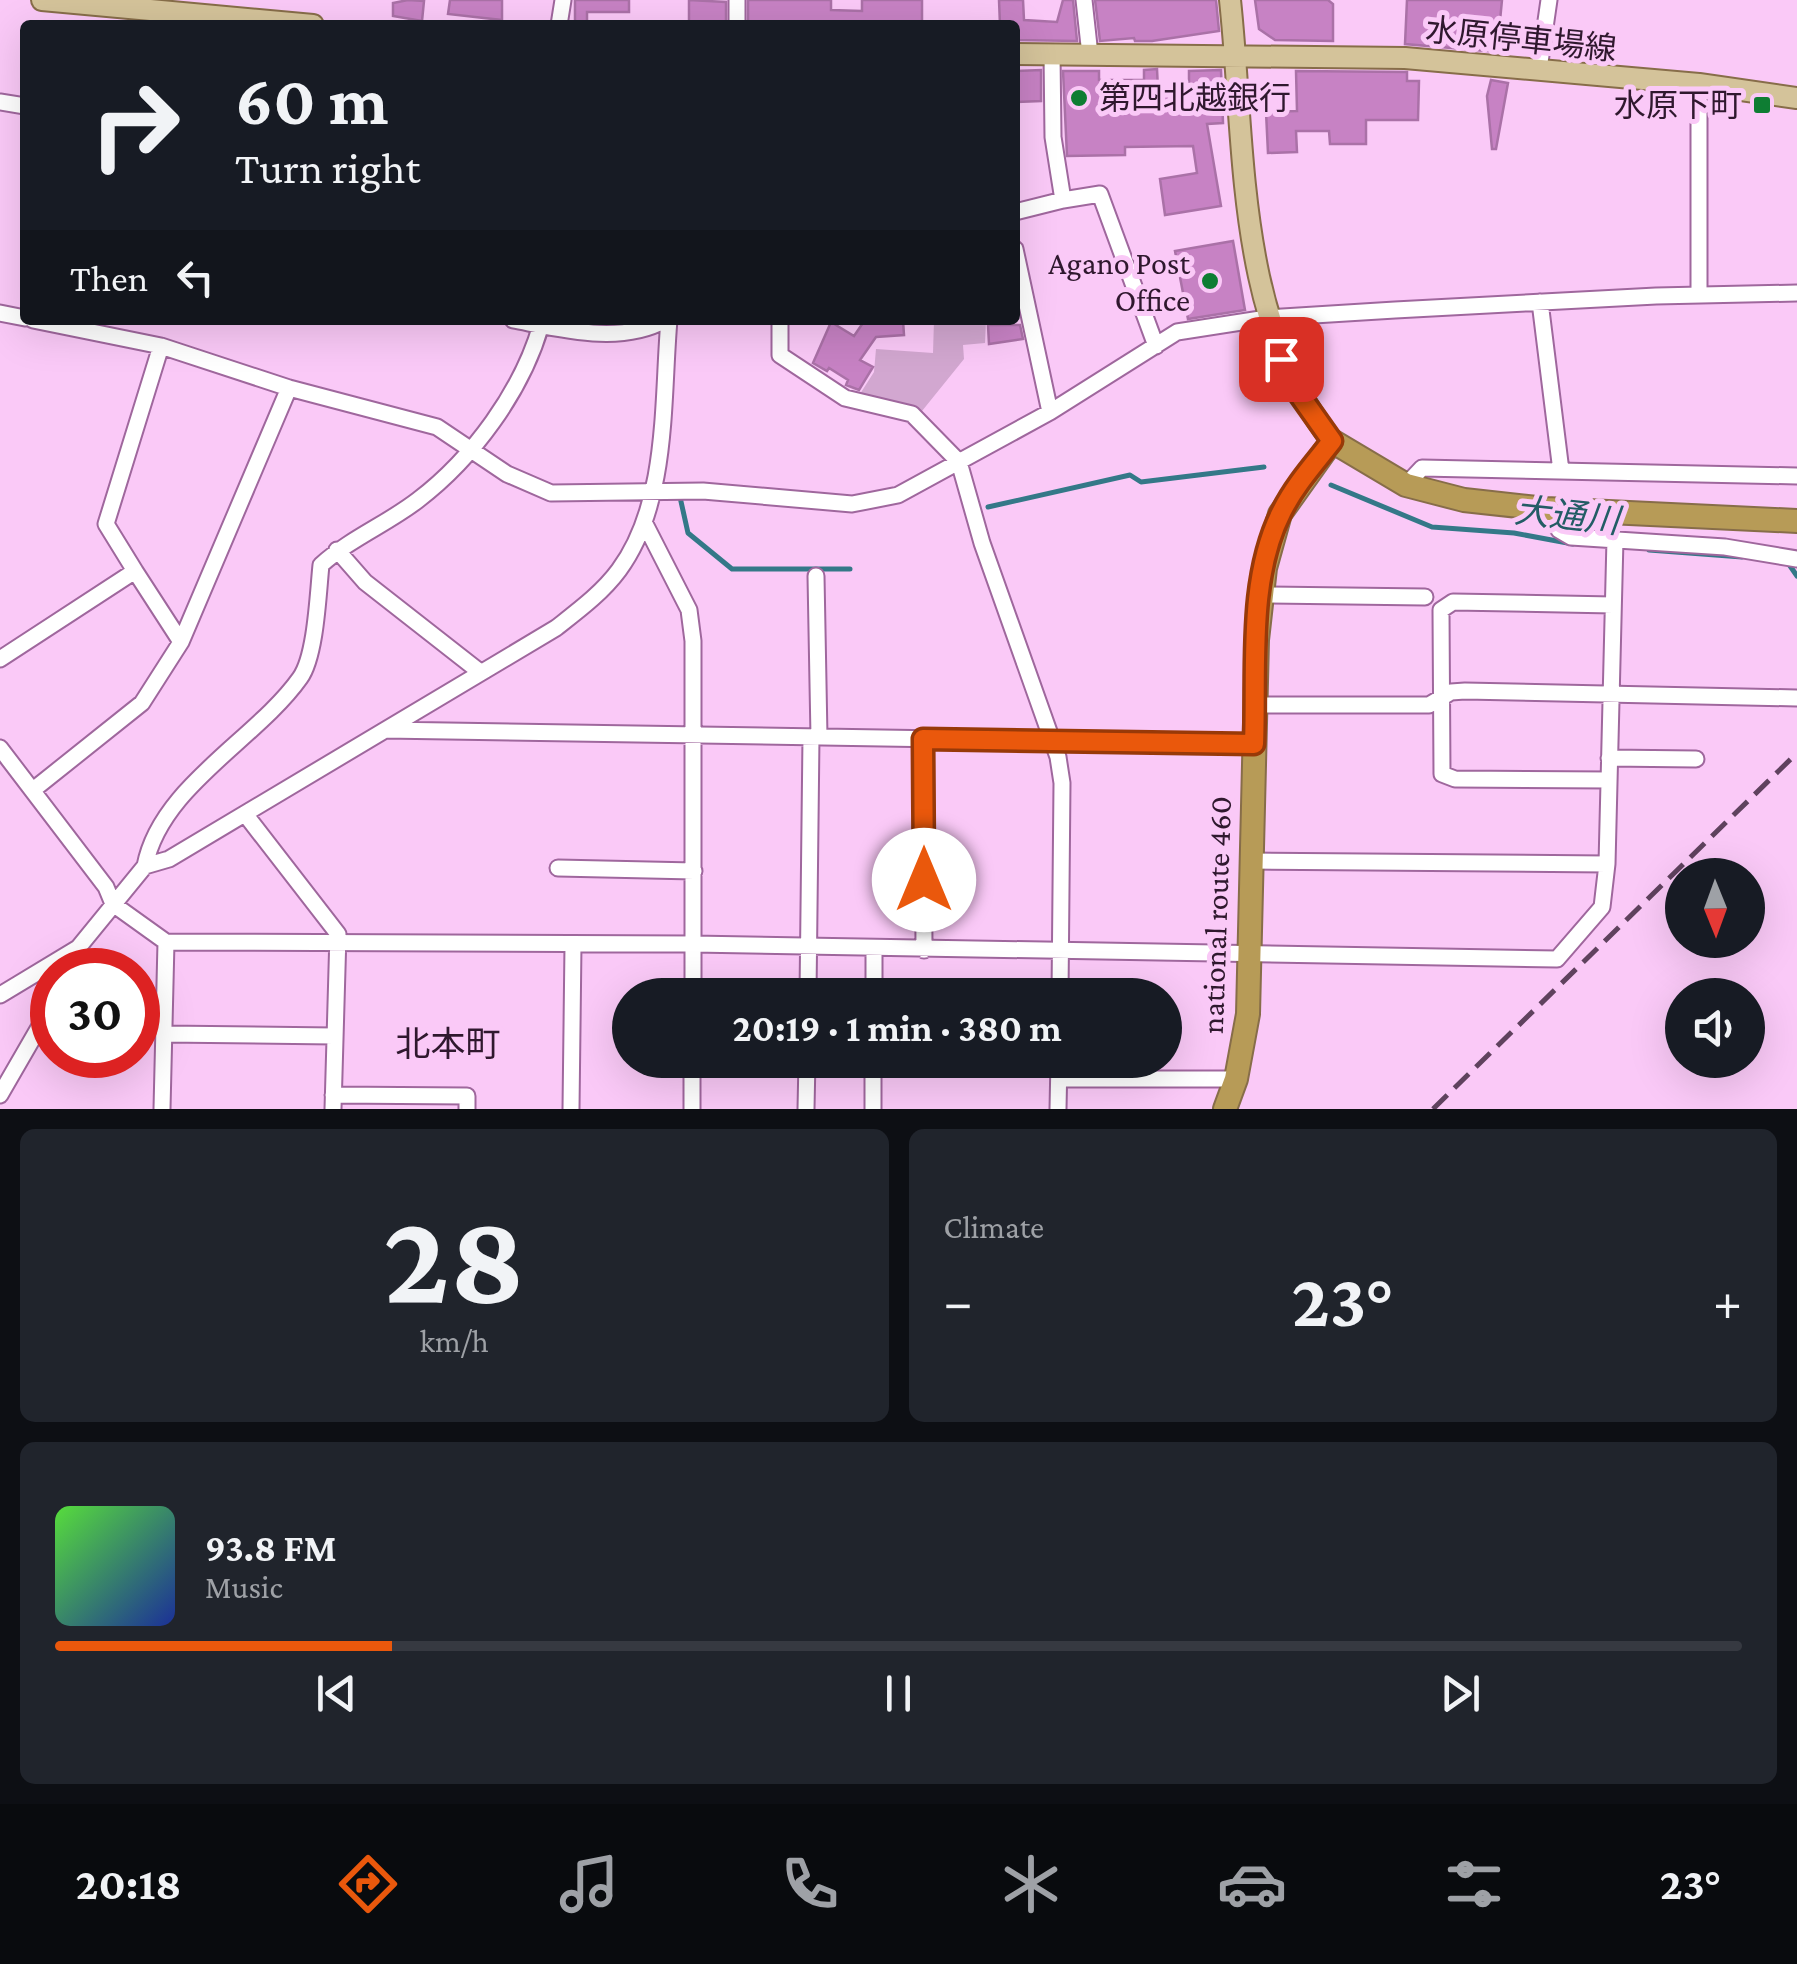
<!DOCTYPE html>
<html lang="en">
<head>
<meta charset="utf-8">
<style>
	body { margin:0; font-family:"Crimson Pro","Noto Sans JP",serif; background:#20242c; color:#f1f3f6; height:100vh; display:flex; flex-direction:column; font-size:38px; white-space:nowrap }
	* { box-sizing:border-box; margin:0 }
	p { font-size:32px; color:#9ea1a6 }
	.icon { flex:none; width:55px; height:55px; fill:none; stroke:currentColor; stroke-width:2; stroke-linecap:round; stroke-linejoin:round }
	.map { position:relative; height:1109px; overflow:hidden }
	.drawer { display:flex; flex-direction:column; gap:20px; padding:20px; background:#0d0f14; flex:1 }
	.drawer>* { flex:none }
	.hud { position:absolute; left:20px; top:20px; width:1000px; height:305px; border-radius:10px; box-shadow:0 10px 40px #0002; background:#171b24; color:#f1f3f6; overflow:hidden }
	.needle { width:65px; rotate:179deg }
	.tools { position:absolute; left:1665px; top:858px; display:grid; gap:20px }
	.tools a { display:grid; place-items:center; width:100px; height:100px; border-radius:50%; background:#171b24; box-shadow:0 10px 40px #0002; font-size:50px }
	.speed { position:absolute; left:30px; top:948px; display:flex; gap:20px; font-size:50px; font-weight:700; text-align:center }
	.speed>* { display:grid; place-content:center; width:130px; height:130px; border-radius:50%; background:#171b24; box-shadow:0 10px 40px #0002; line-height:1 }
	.speed .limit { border:15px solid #d22; background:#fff; color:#111 }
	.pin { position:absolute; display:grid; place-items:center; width:85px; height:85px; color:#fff; margin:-42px; border-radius:20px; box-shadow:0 5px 15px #0006 }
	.me { position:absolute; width:110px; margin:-55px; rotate:0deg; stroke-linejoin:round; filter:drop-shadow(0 0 8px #0008) }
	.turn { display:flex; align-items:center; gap:35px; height:210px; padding:0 50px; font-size:45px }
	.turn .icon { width:130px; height:130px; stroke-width:2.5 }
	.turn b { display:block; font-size:70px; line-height:85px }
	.then { display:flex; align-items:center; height:95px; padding:0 50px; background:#0003; gap:20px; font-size:38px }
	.big { font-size:75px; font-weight:700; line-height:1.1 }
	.drawer .card { flex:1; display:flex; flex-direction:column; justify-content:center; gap:15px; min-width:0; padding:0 35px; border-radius:15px; background:#20242c }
	.drawer .dial { align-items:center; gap:0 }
	.dial b { font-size:130px; line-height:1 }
	.song { display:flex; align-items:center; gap:30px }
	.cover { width:120px; height:120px; border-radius:15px; background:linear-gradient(135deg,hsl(110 70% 55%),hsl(230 70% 35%)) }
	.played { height:10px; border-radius:5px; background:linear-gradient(90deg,#ea580c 20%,#363941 20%) }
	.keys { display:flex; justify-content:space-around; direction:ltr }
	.heat { display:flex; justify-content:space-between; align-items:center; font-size:55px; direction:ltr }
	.drawer .tiles { flex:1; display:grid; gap:20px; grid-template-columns:1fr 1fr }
	.card:last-child { grid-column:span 2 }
	.trip { position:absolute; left:612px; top:978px; width:570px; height:100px; border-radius:50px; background:#171b24; box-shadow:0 10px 40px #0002; font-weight:700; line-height:100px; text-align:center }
	.dock { display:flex; height:160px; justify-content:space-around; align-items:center; background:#090b0e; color:#9ea1a6 }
	.dock .icon { width:70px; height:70px }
	.dock .current { color:#ea580c }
	.dock b { font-size:45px; color:#f1f3f6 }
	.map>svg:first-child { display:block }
	.green { fill:#d2a7d0 }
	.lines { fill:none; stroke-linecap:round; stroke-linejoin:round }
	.stream { stroke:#347888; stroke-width:5 }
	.building { fill:#c782c4; stroke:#aa71a7; stroke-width:2.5 }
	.minor-casing { stroke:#9f679d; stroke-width:19 }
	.major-casing { stroke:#876d49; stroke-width:24 }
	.highway-casing { stroke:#876d49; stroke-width:26 }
	.minor { stroke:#fff; stroke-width:15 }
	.major { stroke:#d4c39a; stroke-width:20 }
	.highway { stroke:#b79b57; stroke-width:22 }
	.rail { stroke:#5f425e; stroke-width:5; stroke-dasharray:20 10; stroke-linecap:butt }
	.route-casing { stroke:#983908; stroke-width:25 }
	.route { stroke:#ea580c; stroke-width:18 }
	.poi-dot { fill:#0e7d33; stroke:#fac9f7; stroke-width:4 }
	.labels { text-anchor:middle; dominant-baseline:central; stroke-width:10; stroke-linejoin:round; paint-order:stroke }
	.street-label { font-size:32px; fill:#2f182e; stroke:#fac9f7 }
	.poi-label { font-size:32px; fill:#2f182e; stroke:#fac9f7; text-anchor:end }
	.water-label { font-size:35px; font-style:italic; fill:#235c65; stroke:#fac9f7 }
	.neighbourhood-label { font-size:35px; fill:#2f182e; stroke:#fac9f7 }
</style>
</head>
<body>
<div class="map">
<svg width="1797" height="1109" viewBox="0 0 1797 1109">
	<rect width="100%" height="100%" fill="#fac9f7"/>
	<path class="green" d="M934,320H986L985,343L963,345L964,359L922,411L860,394L874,372L876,349L933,353Z"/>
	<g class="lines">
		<path class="stream" d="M1331,485L1432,527L1514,533L1573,544
			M680,497L688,533L732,569H850
			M988,507L1130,475L1141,482L1264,467
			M1649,550L1742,557
			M1788,563L1797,576"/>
	</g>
	<path class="building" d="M408,0L424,1L422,21L393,16V3Z
		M450,0H502V20L448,14Z
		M575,0H629V12H587V24L575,25Z
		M689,0L726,2V25H689Z
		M748,0H831V10L862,11V0H922V25H748Z
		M999,0H1023L1024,20L1057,22L1063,0H1073L1077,41L1015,40V25H1000Z
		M1095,0H1216L1219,31L1152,41H1135L1134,38L1100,41Z
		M1255,0H1328L1333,4V41L1275,40L1259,29Z
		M1407,0H1502L1497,52L1405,44Z
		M1157,69L1158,89L1189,88V71L1221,70L1223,123L1207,124L1221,206L1165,215L1160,179L1197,173L1193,146L1125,147V155L1067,156L1063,71H1099V80H1144V70Z
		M1041,70V101L1015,102V71Z
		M1296,71L1407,72V81H1419L1418,120H1366V144H1330L1329,131H1296L1297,152L1268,153L1266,112L1297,111Z
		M1491,80L1508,83L1496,149H1492L1487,96Z
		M1233,241L1245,310L1188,319L1175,251Z
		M865,320H903L904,335L876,337L860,360L873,367L859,390L846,385L848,380L829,368L827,371L813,363L831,322L854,336Z
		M988,325H1020L1023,339L989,344Z"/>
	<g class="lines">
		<g class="minor-casing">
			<path id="minor" d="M737,0V25
				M1084,0L1090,55
				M559,25L563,0
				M1052,54L1053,137L1063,200L1100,194L1156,346
				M1539,69L1549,0
				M1699,84V295
				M0,102L25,106
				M1015,212L1063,200
				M1015,249L1050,412
				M1540,302L1561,471
				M0,313L25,318
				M33,320L161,346L289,388L437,427L507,474L551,493L703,491L852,504L898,495L1050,412L1177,332L1267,318L1395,310L1656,296L1797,293
				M513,320C561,329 621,345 665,320
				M780,320V355L845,398L912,414L959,462L982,543L1058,757L1062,783L1060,995
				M1406,485L1422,468L1797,476
				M1546,509L1559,530L1571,537L1725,547L1797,559
				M644,522L689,610L693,641V995
				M337,550L365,582L480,672
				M135,571L181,642
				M816,576L819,737
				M1261,595L1425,597
				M0,659L135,571L106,524L161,346
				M1256,705H1429L1451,692L1465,691L1797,698
				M385,730L1254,744
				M923,739L924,950
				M0,748L106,887L113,904L166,942L693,944L1557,959L1602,907L1607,864L1615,539
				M1609,758L1696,759
				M1609,780L1455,779L1442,774L1441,610L1453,602L1613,605
				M33,790L142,703L181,642L289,388
				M245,814L338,934L333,1109
				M1253,861L1607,864
				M145,866C160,787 256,740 300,678C316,656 318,593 321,565C351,538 387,524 418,500C473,458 522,391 541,325
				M558,868L694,871
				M69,970L78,948L145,866L169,859L556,628C579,610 602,593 619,570C669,502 662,400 669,320
				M0,995L78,948
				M808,995L811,737
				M874,995V949
				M164,1034L334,1036
				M1059,1079H1236
				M0,1095L52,1005
				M333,1095L467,1096V1109
				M162,1109L166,942
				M571,1109L573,945
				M692,1109V1060
				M806,1109L807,1060
				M873,1109V1060
				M1058,1109L1059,1060"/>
		</g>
		<g class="major-casing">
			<path id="major" d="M42,0L313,25
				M1230,0C1246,149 1235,318 1332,441
				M1015,54L1405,58L1699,84L1797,98"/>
		</g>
		<g class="highway-casing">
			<path id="highway" d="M1225,1109L1236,1079L1248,1014L1257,640L1265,568L1280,514L1332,441L1406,485L1464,500L1546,509L1797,521"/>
		</g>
		<use href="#minor" class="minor"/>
		<use href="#major" class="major"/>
		<use href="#highway" class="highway"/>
		<path class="rail" d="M1433,1109L1797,753"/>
	</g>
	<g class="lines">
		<g class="route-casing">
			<path id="route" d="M924,880L923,739L1254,744C1257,669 1247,579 1282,511C1295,485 1314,464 1332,441L1296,390L1281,359"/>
		</g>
		<use href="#route" class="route"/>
	</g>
	<g class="poi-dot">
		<circle cx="1079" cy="98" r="10"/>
		<rect x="1752" y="95" width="20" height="20" rx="5"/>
		<circle cx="1210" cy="281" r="10"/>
	</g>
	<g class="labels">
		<g class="street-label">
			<text transform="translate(1521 39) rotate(6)">水原停車場線</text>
			<text transform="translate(1216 915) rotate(-88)">national route 460</text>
		</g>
		<g class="poi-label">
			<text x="1099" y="98" text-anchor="start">第四北越銀行</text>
			<text x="1742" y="105">水原下町</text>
			<text x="1190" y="263">Agano Post<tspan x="1190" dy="37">Office</tspan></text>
		</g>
		<g class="water-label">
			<text transform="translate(1567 516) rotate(6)">大通川</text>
		</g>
		<g class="neighbourhood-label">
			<text x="448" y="1044">北本町</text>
		</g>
	</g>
</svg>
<div class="tools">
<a><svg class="needle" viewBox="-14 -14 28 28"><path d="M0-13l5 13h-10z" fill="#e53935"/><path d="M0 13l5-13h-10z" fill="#9ea1a6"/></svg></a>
<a><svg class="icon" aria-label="sound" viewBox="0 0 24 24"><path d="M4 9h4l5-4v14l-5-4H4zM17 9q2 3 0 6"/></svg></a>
</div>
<div class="speed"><div class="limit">30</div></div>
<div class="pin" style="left:1281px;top:359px;background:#d93025"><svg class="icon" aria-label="arrive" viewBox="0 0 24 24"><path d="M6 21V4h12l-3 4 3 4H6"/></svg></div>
<svg class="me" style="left:924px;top:880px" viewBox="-20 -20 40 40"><circle r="19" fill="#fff"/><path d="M0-13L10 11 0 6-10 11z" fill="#ea580c"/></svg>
<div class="trip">20:19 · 1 min · 380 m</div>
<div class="hud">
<div class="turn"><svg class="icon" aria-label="right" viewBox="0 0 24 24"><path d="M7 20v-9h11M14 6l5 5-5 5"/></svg><div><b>60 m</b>Turn right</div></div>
<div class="then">Then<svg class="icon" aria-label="left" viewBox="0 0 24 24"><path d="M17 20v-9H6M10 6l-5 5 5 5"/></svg></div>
</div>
</div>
<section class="drawer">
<div class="tiles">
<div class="card dial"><b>28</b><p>km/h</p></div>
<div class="card"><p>Climate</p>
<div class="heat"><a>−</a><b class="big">23°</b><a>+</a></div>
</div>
<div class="card">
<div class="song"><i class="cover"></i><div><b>93.8 FM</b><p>Music</p></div></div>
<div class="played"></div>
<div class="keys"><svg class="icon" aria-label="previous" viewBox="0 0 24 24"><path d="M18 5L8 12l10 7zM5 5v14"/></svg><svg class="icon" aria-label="pause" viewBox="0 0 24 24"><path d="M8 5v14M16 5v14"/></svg><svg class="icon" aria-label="next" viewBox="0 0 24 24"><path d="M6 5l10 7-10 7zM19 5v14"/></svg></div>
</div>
</div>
</section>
<nav class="dock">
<b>20:18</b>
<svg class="icon current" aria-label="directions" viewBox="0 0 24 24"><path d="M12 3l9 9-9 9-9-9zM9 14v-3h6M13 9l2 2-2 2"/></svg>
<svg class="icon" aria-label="music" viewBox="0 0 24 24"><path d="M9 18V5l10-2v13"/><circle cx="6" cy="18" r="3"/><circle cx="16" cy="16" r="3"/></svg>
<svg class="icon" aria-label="phone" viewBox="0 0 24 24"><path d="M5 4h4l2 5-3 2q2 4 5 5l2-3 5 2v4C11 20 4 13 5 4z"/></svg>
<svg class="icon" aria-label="climate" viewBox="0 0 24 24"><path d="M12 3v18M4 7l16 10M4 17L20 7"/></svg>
<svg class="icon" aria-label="car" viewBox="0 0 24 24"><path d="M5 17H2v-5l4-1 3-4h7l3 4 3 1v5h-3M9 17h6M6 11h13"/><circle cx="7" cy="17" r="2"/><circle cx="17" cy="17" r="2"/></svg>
<svg class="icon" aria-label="filters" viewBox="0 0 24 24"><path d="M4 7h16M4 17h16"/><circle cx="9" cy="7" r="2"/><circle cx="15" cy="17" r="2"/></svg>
<b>23°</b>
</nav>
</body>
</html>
